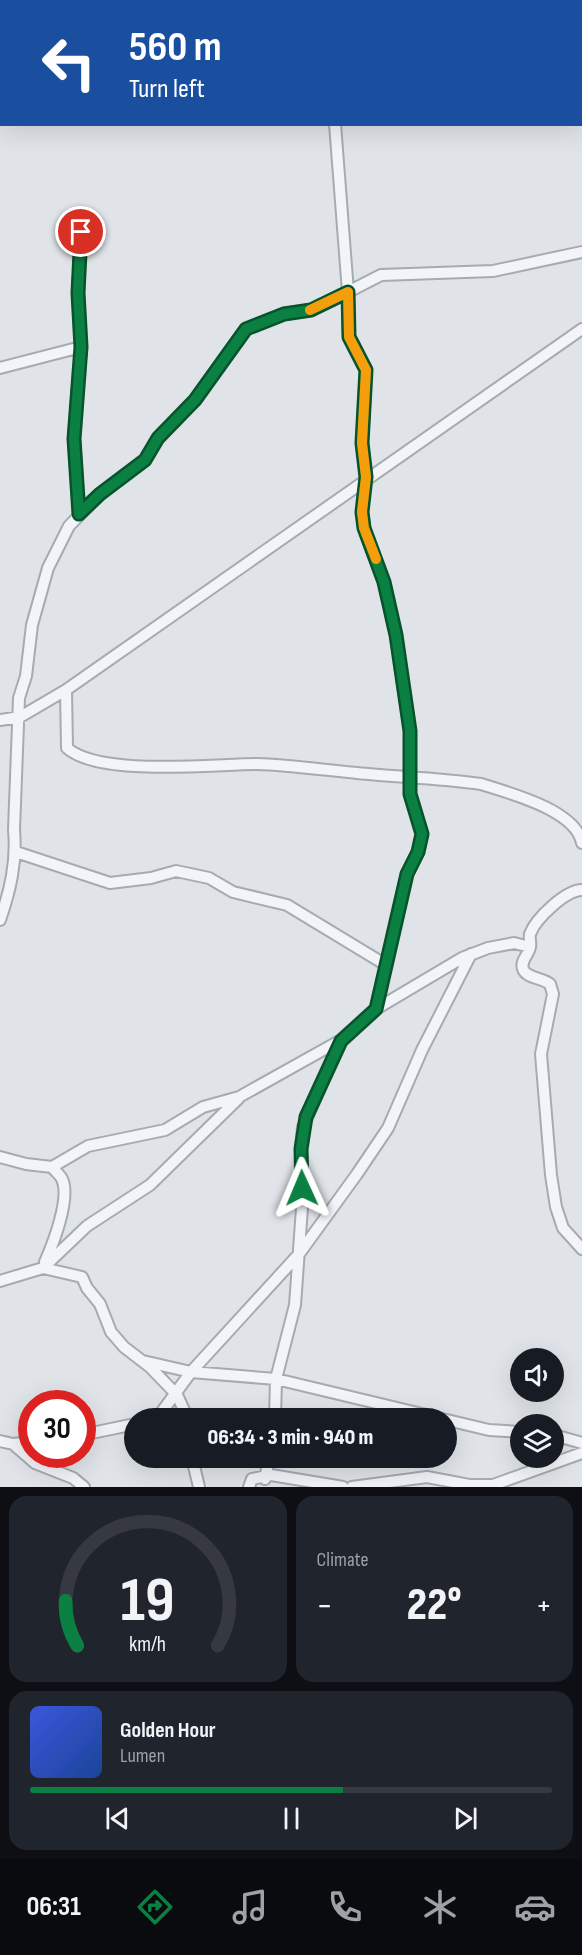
<!DOCTYPE html>
<html lang="en">
<head>
<meta charset="utf-8">
<style>
	body { margin:0; font-family:"Sofia Sans Condensed",sans-serif; background:#20242c; color:#f1f3f6; height:100vh; display:flex; flex-direction:column; font-size:22px; white-space:nowrap }
	* { box-sizing:border-box; margin:0 }
	p { font-size:20px; color:#9ea1a6 }
	.icon { flex:none; width:33px; height:33px; fill:none; stroke:currentColor; stroke-width:2; stroke-linecap:round; stroke-linejoin:round }
	.map { position:relative; height:1487px; overflow:hidden }
	.panel { display:flex; flex-direction:column; gap:9px; padding:9px; background:#0d0f14; flex:1 }
	.panel>* { flex:none }
	.top-card { position:absolute; left:0px; top:0px; width:582px; height:126px; box-shadow:0 6px 24px #0002; background:#1a4fa0; color:#fff; overflow:hidden }
	.controls { position:absolute; left:510px; top:1348px; display:grid; gap:12px }
	.controls a { display:grid; place-items:center; width:54px; height:54px; border-radius:50%; background:#171b24; box-shadow:0 6px 24px #0002; font-size:30px }
	.speed { position:absolute; left:18px; top:1390px; display:flex; gap:12px; font-size:30px; font-weight:700; text-align:center }
	.speed>* { display:grid; place-content:center; width:78px; height:78px; border-radius:50%; background:#171b24; box-shadow:0 6px 24px #0002; line-height:1 }
	.speed .limit { border:9px solid #d22; background:#fff; color:#111 }
	.pin { position:absolute; display:grid; place-items:center; width:51px; height:51px; color:#fff; margin:-26px; border:3px solid #fff; border-radius:50%; box-shadow:0 2px 6px #0007 }
	.me { position:absolute; width:66px; margin:-33px; rotate:359deg; stroke-linejoin:round; filter:drop-shadow(0 0 4px #0008) }
	.turn { display:flex; align-items:center; gap:21px; height:126px; padding:0 30px; font-size:27px }
	.turn .icon { width:78px; height:78px; stroke-width:2.5 }
	.turn b { display:block; font-size:42px; line-height:51px }
	.big { font-size:45px; font-weight:800; line-height:1.1 }
	.panel .card { flex:1; display:flex; flex-direction:column; justify-content:center; gap:9px; min-width:0; padding:0 21px; border-radius:18px; background:#20242c }
	.panel .dial { align-items:center; gap:0 }
	.dial svg { height:156px; overflow:visible; fill:none; stroke:#363941; stroke-width:7; stroke-linecap:round; text-anchor:middle }
	.dial text { fill:#f1f3f6; stroke:none }
	.song { display:flex; align-items:center; gap:18px }
	.cover { width:72px; height:72px; border-radius:9px; background:linear-gradient(135deg,hsl(230 70% 55%),hsl(220 70% 35%)) }
	.played { height:6px; border-radius:3px; background:linear-gradient(90deg,#0b8043 60%,#363941 60%) }
	.keys { display:flex; justify-content:space-around; direction:ltr }
	.heat { display:flex; justify-content:space-between; align-items:center; font-size:33px; direction:ltr }
	.panel .tiles { flex:1; display:grid; gap:9px; grid-template-columns:1fr 1fr }
	.card:last-child { grid-column:span 2 }
	.trip { position:absolute; left:124px; top:1408px; width:333px; height:60px; border-radius:30px; background:#171b24; box-shadow:0 6px 24px #0002; font-weight:800; line-height:60px; text-align:center }
	.tabs { display:flex; height:96px; justify-content:space-around; align-items:center; background:#090b0e; color:#9ea1a6 }
	.tabs .icon { width:42px; height:42px }
	.tabs .current { color:#0b8043 }
	.tabs b { font-size:27px; color:#f1f3f6 }
	.map>svg:first-child { display:block }
	.lines { fill:none; stroke-linecap:round; stroke-linejoin:round }
	.minor-casing { stroke:#a5abb2; stroke-width:14 }
	.minor { stroke:#f2f4f7; stroke-width:10 }
	.route-casing { stroke:#07532c; stroke-width:15 }
	.route { stroke:#0b8043; stroke-width:10 }
	.slow { stroke:#f59e0b; stroke-width:10 }
</style>
</head>
<body>
<div class="map">
<svg width="582" height="1487" viewBox="0 0 582 1487">
	<rect width="100%" height="100%" fill="#e0e4e8"/>
	<g class="lines">
		<g class="minor-casing">
			<path id="minor" d="M307,0L308,2
				M335,124L348,292L381,275L493,271L582,252
				M81,232L78,293L81,347
				M0,368L81,347L74,439L79,514
				M66,690L67,748C100,777 213,764 257,764C290,765 324,770 357,773C398,777 440,778 481,784C509,793 576,810 582,843
				M0,720L20,717L66,690L582,329
				M16,852L110,883L151,878L176,871L209,878L233,892L287,905L386,965
				M582,890C566,890 536,918 530,934C529,939 531,943 530,947C529,955 520,960 523,969C526,978 543,978 550,984L553,994L541,1054L551,1175L556,1207L563,1228L582,1249
				M0,920C10,891 17,862 14,830L19,698L26,676L32,625L48,568L69,526L100,494L145,460L158,438L195,400L246,329L284,314L311,310L348,292L349,337L366,370L362,443L366,477L362,512L364,528L384,582L396,635L410,731V794L422,834L418,852L407,874L376,1009
				M0,1157L26,1164L52,1167L88,1146L165,1130L203,1107L239,1097L341,1040L376,1009L462,958L488,948L514,943L530,947
				M45,1262C53,1244 71,1198 62,1179C60,1175 55,1171 52,1167
				M43,1268L82,1277L87,1288L100,1304L111,1332L124,1347L150,1367L177,1395L188,1419
				M0,1281L43,1268L87,1226L150,1185L239,1098
				M143,1361L191,1372L276,1379L443,1419
				M150,1419L161,1413L191,1372L299,1254L357,1174L388,1128L422,1050L471,954
				M275,1419L276,1379L295,1305L302,1208L301,1149L303,1127L341,1040
				M447,1420L489,1430L520,1432
				M82,1435L135,1424
				M554,1435L582,1443
				M0,1441L13,1444L32,1442
				M13,1444L35,1463L73,1478L84,1487
				M192,1458L199,1487
				M265,1479L269,1458
				M249,1487L252,1479L271,1475L343,1487
				M352,1487L427,1477L469,1485H493L582,1453"/>
		</g>
		<use href="#minor" class="minor"/>
	</g>
	<g class="lines">
		<g class="route-casing">
			<path id="route" d="M81,232L78,293L81,347L74,439L79,514L100,494L145,460L158,438L195,400L246,329L284,314L311,310L348,292L349,337L366,370L362,443L366,477L362,512L364,528L384,582L396,635L410,731V794L422,834L418,852L407,874L376,1009L341,1041L306,1117L301,1149L302,1188"/>
		</g>
		<use href="#route" class="route"/>
		<path class="slow" d="M310,310L348,292L349,337L366,370L362,443L366,477L362,512L364,528L376,559"/>
	</g>
</svg>
<div class="controls">
<a><svg class="icon" aria-label="sound" viewBox="0 0 24 24"><path d="M4 9h4l5-4v14l-5-4H4zM17 9q2 3 0 6"/></svg></a>
<a><svg class="icon" aria-label="layers" viewBox="0 0 24 24"><path d="M12 4l9 5-9 5-9-5zM3 14l9 5 9-5"/></svg></a>
</div>
<div class="speed"><div class="limit">30</div></div>
<div class="pin" style="left:81px;top:232px;background:#d93025"><svg class="icon" aria-label="arrive" viewBox="0 0 24 24"><path d="M6 21V4h12l-3 4 3 4H6"/></svg></div>
<svg class="me" style="left:302px;top:1188px" viewBox="-20 -20 40 40"><path d="M0-17L14 15 0 8-14 15z" fill="#0b8043" stroke="#fff" stroke-width="4"/></svg>
<div class="trip">06:34 · 3 min · 940 m</div>
<div class="top-card">
<div class="turn"><svg class="icon" aria-label="left" viewBox="0 0 24 24"><path d="M17 20v-9H6M10 6l-5 5 5 5"/></svg><div><b>560 m</b>Turn left</div></div>
</div>
</div>
<section class="panel">
<div class="tiles">
<div class="card dial"><svg viewBox="0 0 100 80">
<path d="M14 69A42 42 0 1 1 86 69"/>
<path d="M14 69A42 42 0 0 1 8 46" stroke="#0b8043"/>
<text x="50" y="56" font-size="32" font-weight="700">19</text>
<text x="50" y="72" font-size="11">km/h</text>
</svg></div>
<div class="card"><p>Climate</p>
<div class="heat"><a>−</a><b class="big">22°</b><a>+</a></div>
</div>
<div class="card">
<div class="song"><i class="cover"></i><div><b>Golden Hour</b><p>Lumen</p></div></div>
<div class="played"></div>
<div class="keys"><svg class="icon" aria-label="previous" viewBox="0 0 24 24"><path d="M18 5L8 12l10 7zM5 5v14"/></svg><svg class="icon" aria-label="pause" viewBox="0 0 24 24"><path d="M8 5v14M16 5v14"/></svg><svg class="icon" aria-label="next" viewBox="0 0 24 24"><path d="M6 5l10 7-10 7zM19 5v14"/></svg></div>
</div>
</div>
</section>
<nav class="tabs">
<b>06:31</b>
<svg class="icon current" aria-label="directions" viewBox="0 0 24 24"><path d="M12 3l9 9-9 9-9-9zM9 14v-3h6M13 9l2 2-2 2"/></svg>
<svg class="icon" aria-label="music" viewBox="0 0 24 24"><path d="M9 18V5l10-2v13"/><circle cx="6" cy="18" r="3"/><circle cx="16" cy="16" r="3"/></svg>
<svg class="icon" aria-label="phone" viewBox="0 0 24 24"><path d="M5 4h4l2 5-3 2q2 4 5 5l2-3 5 2v4C11 20 4 13 5 4z"/></svg>
<svg class="icon" aria-label="climate" viewBox="0 0 24 24"><path d="M12 3v18M4 7l16 10M4 17L20 7"/></svg>
<svg class="icon" aria-label="car" viewBox="0 0 24 24"><path d="M5 17H2v-5l4-1 3-4h7l3 4 3 1v5h-3M9 17h6M6 11h13"/><circle cx="7" cy="17" r="2"/><circle cx="17" cy="17" r="2"/></svg>
</nav>
</body>
</html>
